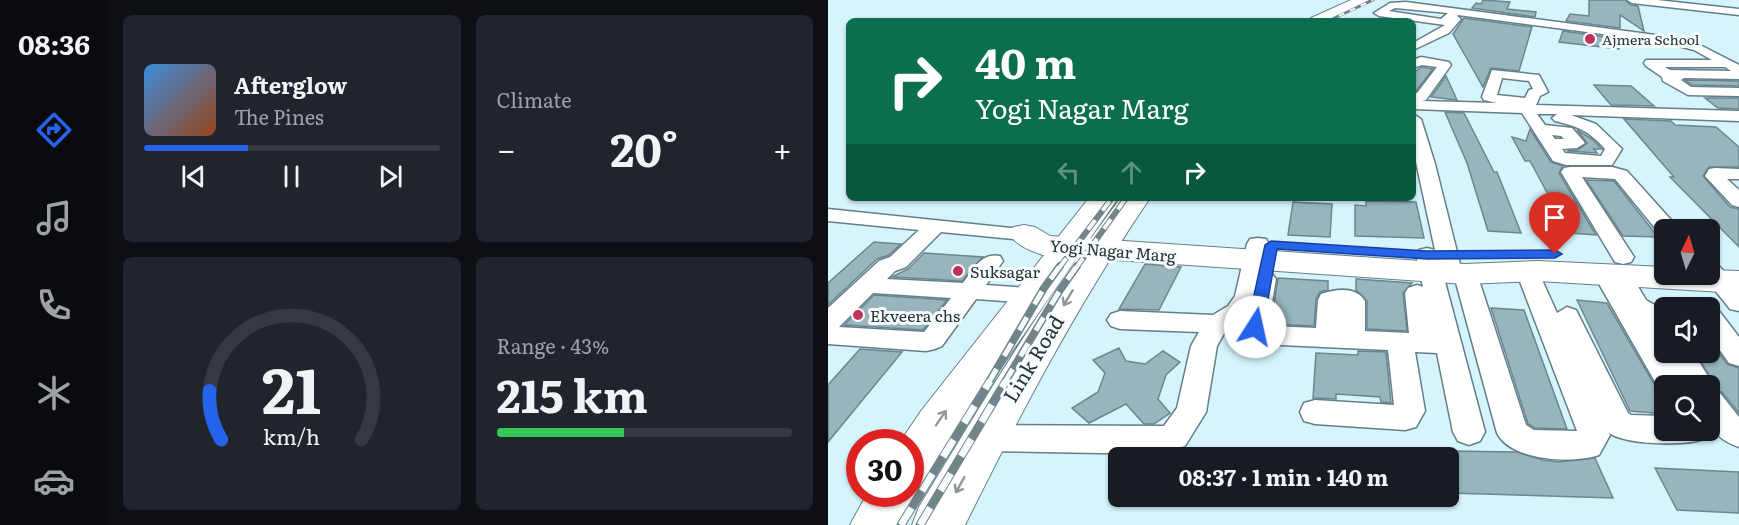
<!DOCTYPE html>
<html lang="en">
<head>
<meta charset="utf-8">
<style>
	body { margin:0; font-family:Literata,serif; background:#20242c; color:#f1f3f6; height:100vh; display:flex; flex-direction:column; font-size:22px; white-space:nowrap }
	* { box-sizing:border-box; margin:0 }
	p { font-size:20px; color:#9ea1a6 }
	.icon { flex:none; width:33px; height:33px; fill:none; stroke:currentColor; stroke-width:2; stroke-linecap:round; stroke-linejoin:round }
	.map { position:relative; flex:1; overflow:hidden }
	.details { display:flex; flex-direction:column; gap:15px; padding:15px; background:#0d0f14; width:720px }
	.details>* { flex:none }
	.guide { position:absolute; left:18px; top:18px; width:570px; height:183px; border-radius:9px; box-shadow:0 2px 4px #0004; background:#0b6e4f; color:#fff; overflow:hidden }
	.needle { width:39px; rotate:5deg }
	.fabs { position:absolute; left:826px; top:219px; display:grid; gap:12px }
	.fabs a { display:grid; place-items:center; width:66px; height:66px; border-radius:9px; background:#171b24; box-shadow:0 2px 4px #0004; font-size:30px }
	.speed { position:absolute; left:18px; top:429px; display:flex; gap:12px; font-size:30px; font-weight:700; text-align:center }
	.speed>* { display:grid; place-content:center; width:78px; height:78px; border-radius:50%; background:#171b24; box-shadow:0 2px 4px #0004; line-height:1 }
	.speed .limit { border:9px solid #d22; background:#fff; color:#111 }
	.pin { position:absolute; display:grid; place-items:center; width:51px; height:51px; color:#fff; margin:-62px -26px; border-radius:50% 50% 50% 0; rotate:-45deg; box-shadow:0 0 6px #0007 }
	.pin .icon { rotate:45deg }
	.me { position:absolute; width:66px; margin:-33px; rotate:10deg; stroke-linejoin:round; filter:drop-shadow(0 0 4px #0008) }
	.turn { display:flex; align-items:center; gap:21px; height:126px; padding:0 30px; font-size:27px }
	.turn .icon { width:78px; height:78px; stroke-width:2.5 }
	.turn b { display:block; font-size:42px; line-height:51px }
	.lanes { display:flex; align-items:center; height:57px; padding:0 30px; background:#0003; justify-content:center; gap:30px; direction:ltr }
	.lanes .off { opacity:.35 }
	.big { font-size:45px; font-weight:700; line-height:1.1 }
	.details .card { flex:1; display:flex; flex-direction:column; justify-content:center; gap:9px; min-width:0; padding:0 21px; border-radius:9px; background:#20242c }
	.details .dial { align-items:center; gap:0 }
	.dial svg { height:156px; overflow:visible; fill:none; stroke:#363941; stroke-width:7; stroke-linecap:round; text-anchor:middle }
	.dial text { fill:#f1f3f6; stroke:none }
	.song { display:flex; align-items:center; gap:18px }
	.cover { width:72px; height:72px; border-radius:9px; background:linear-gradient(135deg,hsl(210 70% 55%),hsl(20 70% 35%)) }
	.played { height:6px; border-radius:3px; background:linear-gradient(90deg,#2563eb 35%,#363941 35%) }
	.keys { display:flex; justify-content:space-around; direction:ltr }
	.heat { display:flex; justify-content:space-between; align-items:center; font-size:33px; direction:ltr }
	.charge { height:9px; border-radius:4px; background:linear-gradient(90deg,#34c759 43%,#363941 0) }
	.details .tiles { flex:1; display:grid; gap:15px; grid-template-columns:repeat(2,1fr) }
	.trip { position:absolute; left:280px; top:447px; width:351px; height:60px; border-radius:9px; background:#171b24; box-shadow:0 2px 4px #0004; font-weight:700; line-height:60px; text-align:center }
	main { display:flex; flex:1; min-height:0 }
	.menu { display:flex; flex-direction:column; width:108px; justify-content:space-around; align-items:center; background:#090b0e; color:#9ea1a6 }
	.menu .icon { width:42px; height:42px }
	.menu .on { color:#2563eb }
	.menu b { font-size:27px; color:#f1f3f6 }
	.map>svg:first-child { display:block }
	.building { fill:#98b5bd; stroke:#6b868f; stroke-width:1.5 }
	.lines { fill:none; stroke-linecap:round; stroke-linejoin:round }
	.street-casing { stroke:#647f87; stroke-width:3 }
	.secondary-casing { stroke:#647f87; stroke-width:2 }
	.primary-casing { stroke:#647f87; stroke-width:2 }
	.street { fill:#fff; fill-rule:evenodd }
	.secondary { fill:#fff; fill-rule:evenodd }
	.primary { fill:#fff; fill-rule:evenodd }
	.rail-far3-casing { stroke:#708489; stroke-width:3 }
	.rail-far2-casing { stroke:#708489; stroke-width:6 }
	.rail-far1-casing { stroke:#708489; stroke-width:8 }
	.rail-casing { stroke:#708489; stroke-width:9 }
	.rail-far3 { stroke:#f6fcfe; stroke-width:2; stroke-dasharray:6; stroke-linecap:butt }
	.rail-far2 { stroke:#f6fcfe; stroke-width:4; stroke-dasharray:12; stroke-linecap:butt }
	.rail-far1 { stroke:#f6fcfe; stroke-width:5; stroke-dasharray:15; stroke-linecap:butt }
	.rail { stroke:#f6fcfe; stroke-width:7; stroke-dasharray:20; stroke-linecap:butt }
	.oneway { stroke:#92989a }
	.route { fill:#2563eb; stroke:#184099; stroke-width:1.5 }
	.poi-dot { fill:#c0315c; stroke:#f6fcfe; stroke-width:2 }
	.labels { text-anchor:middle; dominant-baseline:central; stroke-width:6; stroke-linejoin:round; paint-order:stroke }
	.far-poi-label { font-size:14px; fill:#263235; stroke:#f6fcfe; text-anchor:start }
	.street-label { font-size:16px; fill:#263235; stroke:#f6fcfe }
	.poi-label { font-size:16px; fill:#263235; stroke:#f6fcfe; text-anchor:start }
	.near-street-label { font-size:20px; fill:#263235; stroke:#f6fcfe }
</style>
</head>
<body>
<main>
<nav class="menu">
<b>08:36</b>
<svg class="icon on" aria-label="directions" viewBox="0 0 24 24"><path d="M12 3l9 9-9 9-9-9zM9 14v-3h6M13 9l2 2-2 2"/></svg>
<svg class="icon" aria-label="music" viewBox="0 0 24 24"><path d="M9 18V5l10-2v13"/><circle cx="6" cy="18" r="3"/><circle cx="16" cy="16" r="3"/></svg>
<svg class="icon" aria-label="phone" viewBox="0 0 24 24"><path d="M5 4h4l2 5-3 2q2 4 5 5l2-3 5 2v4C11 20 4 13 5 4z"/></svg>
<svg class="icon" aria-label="climate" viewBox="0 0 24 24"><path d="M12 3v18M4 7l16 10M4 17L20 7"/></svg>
<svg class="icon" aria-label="car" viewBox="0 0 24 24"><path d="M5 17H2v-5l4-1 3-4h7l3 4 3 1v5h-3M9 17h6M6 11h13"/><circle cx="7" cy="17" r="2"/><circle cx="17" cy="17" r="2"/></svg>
</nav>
<section class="details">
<div class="tiles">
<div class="card">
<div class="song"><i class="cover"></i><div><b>Afterglow</b><p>The Pines</p></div></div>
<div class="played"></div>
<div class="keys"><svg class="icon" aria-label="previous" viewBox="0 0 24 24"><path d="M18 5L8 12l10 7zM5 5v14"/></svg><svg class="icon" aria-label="pause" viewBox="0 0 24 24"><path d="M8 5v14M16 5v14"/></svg><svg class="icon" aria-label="next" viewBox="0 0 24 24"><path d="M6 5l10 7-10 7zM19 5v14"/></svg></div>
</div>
<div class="card"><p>Climate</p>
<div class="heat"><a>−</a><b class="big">20°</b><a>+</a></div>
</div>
<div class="card dial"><svg viewBox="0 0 100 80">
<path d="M14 69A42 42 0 1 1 86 69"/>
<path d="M14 69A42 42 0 0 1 8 44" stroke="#2563eb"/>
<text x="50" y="56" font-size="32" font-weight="700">21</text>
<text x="50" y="72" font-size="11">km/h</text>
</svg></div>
<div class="card"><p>Range · 43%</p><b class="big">215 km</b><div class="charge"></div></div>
</div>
</section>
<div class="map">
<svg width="911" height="525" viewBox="0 0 911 525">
	<rect width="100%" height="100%" fill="#d5f4fd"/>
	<path class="building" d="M655,0L682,2L679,9L708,12L707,17L644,8L648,3L653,4Z
		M761,0H797L803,5L810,6L816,31L792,15V28L738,21L742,14L761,16Z
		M636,18L704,27L691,71L663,68L655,87L625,34Z
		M735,31L791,39V49L731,42Z
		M594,67L605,69L588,91H585V73Z
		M618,76L624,89L629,100L603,97Z
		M857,80L911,81V86L864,85Z
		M766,85L803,86L826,106L783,105Z
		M877,98H911V109L890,108Z
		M617,112L636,113L666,172H669L693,233L660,231L639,163Z
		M796,119L843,121L847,125L888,127L911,147V167H881L875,176L902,207L911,209V247L842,177H846Z
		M702,129L723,162L735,166L731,173L768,235L741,233L702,161H697L684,137L698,141Z
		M749,130L764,139L774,149H766L769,153L739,151L750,150L759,143Z
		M758,180L786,181L830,237L795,236Z
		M538,201L588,202L596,238L527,236V205L538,206Z
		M465,202L504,204L502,237L460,235Z
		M46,242L73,244L61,255L49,259L0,305V283Z
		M96,253L155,257L134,281L64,277L80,269Z
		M317,264L353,267L331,310L291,309Z
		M450,278L500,281V290L492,292L488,299L486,326L443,324Z
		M528,279L584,283L575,293L579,331L539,329V301L528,290Z
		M46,295L119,300L95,330L16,325Z
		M749,300L779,303L833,396L837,403V414L802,411Z
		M663,308L696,310L739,429L707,428L700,424Z
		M882,340L899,364L911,368V413L894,392L889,390L868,352H882Z
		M291,348L298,361L317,364L335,351L352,362L338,375L330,399L342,413L326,424H316L298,404L261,423L244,408L270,392L277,373L265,360Z
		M32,349L74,352L0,442V385Z
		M530,351L558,352L563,403L553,402L552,397L508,394V399L485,398L488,353L530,355Z
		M621,451L689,452L715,460L731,462L767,458L785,498L621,493Z
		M827,468L911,472V513L849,510Z"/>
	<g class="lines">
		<g class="street-casing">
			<path id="street" d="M799,0H829L911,9V15L804,3Z
				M578,2L835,36L874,46L911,65V79L856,78L853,80L863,87L911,88V96L860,95L835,81L834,77L818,66L816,63L818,60H884L866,50L835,42L630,15L629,16L633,19L621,33L585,50V43L617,25L551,16L546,13L562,3ZM567,8L620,13L613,19L561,11ZM837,67H897L903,71L842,70Z
				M593,57L621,62L623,65L598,100L594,101L669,103L656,100L654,97L664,70L711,75L720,92L712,96L708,105L911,111V121L743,115L768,124L794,149L784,165H738L725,161L694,113L585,109V93H589L609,67L594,65L585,68V60ZM674,78L701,81L705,89L701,90L697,98L669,95ZM709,114H729L724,118L727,121C751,127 760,130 777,149L773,156L737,153L734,149L749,148L757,143L744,128L717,125ZM724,135L733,136L736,139H727Z
				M585,114L593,119L607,164L633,268L645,269L649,274L698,425L706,430L749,431L688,271L691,266L699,264L707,266L710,271L729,313L739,307L748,310L800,413L803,415L837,416V430H880L876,439C855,446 799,445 781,433L782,435L771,455C745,464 683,461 669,433L627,279L616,278L657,432L652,441L641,445L630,441L625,432L609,353L587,352L597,411L588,427L577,430L487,424L476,421L472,412L476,403L487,400L566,405L560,350L432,344L423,341L414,327L416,319L398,330L389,346L378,412L357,446L328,454L157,451L146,447L141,438L146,429L157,425L336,426L349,408L363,346L371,332L292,329L283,326L279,320L283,314L292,311L385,315L400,306L407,296L419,244L422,239L430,238L438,239L441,244L436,272L444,274L448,279L440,326L488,328L490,300L493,294C508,289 528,286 537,301V331L581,333L577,293L580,288L589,285L595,287L588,255L591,250L599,248L607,250L585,148Z
				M742,167H784L799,171L852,230H837V235L827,228L787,179L754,177L806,257L803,262L795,264L787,262L733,172L736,168Z
				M887,168L911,169V179H899L911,190V207L904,205L877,176L881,169Z
				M0,209L203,230L207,234L203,238L196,240L113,232L78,267L67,271L59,279L135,283C145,270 153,252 172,256L175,261L158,285L212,289L215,295L212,301L203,303L148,299L114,346L107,349L98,351L0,344V308L51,261L62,257L91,230L0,221ZM45,293L123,298L96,332L11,327Z
				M882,263L890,265L911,288V311L902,309L874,274H882Z
				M778,268L786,270L792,279L798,278L806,280L818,300L837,311V340L829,338L837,352H865L886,386L884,390L892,393L911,417V447C876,435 882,417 882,386H837V395L834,394L766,275L770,270Z
				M882,308L891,311L911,337V366L901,363L882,336Z"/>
		</g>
		<g class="secondary-casing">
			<path id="secondary" d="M196,225L207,227L222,236L637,264L710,261L837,267V274H882V270L911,271V293L710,281L637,284L215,255C202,251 188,245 181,234L185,227Z"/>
		</g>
		<g class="primary-casing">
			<path id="primary" d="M523,0H541L500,21H481L483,18Z
				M261,198H290L125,437L99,483L89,487L92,494L77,525H22L39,494H82V442H72L93,411Z
				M293,198H322C251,302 193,412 137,525H84L91,507C155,401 218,296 293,198Z"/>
		</g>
		<use href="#street" class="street"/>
		<use href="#secondary" class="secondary"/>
		<use href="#primary" class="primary"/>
		<g class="rail-far3-casing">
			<path id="rail-far3" d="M500,21L545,0"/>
		</g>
		<g class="rail-far2-casing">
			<path id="rail-far2" d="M231,268L284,198
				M248,268L298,198"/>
		</g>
		<g class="rail-far1-casing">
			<path id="rail-far1" d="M161,382L216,288L232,266
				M177,382L232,290L249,266"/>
		</g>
		<g class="rail-casing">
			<path id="rail" d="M73,525L162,381
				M92,525L178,381"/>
		</g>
		<use href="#rail-far3" class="rail-far3"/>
		<use href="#rail-far2" class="rail-far2"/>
		<use href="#rail-far1" class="rail-far1"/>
		<use href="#rail" class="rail"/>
	</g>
	<defs><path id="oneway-shaft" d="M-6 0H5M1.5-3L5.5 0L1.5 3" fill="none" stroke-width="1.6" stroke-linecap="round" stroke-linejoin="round" transform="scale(1.5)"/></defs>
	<g class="oneway">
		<use href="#oneway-shaft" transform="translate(240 298) rotate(121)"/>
		<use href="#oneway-shaft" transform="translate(113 418) rotate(-55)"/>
		<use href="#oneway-shaft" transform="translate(132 485) rotate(119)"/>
	</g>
	<path class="route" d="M443,241L599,251L727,250L734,254L727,258L599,259L449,249L435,327L432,331H421L419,327L437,245Z"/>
	<g class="poi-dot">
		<circle cx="762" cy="39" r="6"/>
		<circle cx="130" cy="271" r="6"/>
		<circle cx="30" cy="315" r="6"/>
	</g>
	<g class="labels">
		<g class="far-poi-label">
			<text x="774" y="39">Ajmera School</text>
		</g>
		<g class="street-label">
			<text transform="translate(285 250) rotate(5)">Yogi Nagar Marg</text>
		</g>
		<g class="poi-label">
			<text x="142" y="271">Suksagar</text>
			<text x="42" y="315">Ekveera chs</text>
		</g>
		<g class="near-street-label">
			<text transform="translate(204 358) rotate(-59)">Link Road</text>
		</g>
	</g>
</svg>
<div class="fabs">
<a><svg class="needle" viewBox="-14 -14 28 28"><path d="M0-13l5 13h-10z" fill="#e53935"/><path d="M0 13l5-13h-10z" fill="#9ea1a6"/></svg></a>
<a><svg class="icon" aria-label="sound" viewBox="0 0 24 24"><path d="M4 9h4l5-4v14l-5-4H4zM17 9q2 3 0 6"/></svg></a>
<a><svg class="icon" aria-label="search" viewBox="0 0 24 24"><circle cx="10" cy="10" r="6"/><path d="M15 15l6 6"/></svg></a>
</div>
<div class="speed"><div class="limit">30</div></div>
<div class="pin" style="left:727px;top:254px;background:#d93025"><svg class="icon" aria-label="arrive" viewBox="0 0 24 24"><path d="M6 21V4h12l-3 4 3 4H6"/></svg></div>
<svg class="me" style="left:427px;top:327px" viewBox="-20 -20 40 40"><circle r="19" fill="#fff"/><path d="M0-13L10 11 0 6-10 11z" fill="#2563eb"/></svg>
<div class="trip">08:37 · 1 min · 140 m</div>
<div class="guide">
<div class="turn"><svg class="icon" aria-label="right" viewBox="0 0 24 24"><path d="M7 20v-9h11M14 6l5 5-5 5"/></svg><div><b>40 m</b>Yogi Nagar Marg</div></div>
<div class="lanes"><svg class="icon off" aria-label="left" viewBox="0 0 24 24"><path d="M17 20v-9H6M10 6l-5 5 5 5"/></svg><svg class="icon off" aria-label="ahead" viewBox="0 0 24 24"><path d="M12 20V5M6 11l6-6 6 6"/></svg><svg class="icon" aria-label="right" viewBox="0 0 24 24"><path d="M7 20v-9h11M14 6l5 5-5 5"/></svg></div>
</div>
</div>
</main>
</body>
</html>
